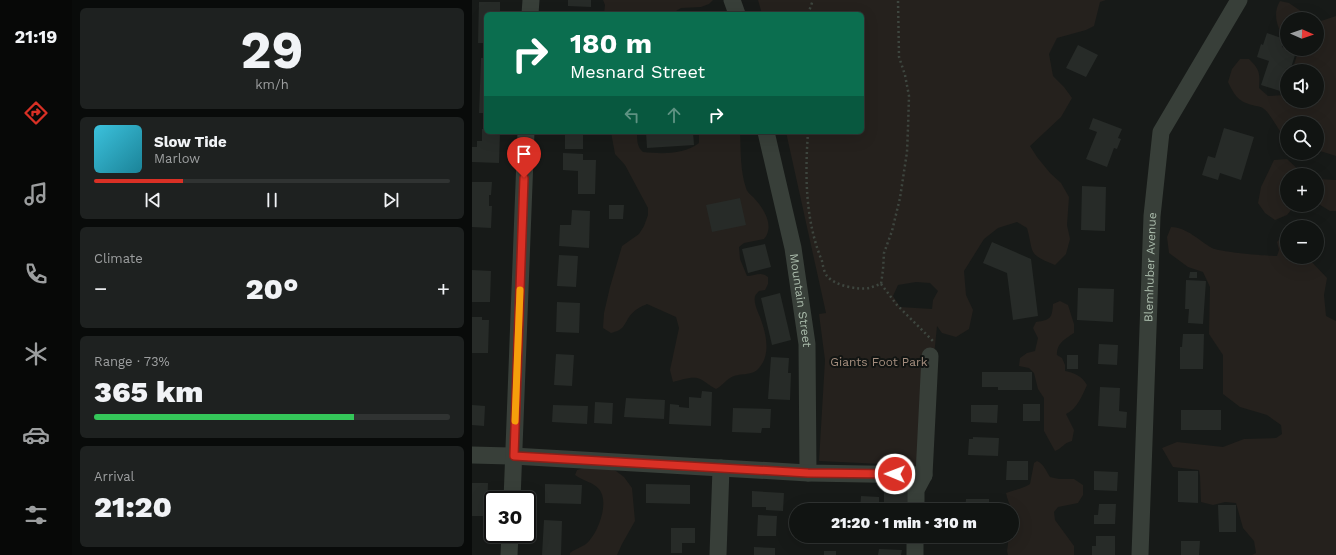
<!DOCTYPE html>
<html lang="en">
<head>
<meta charset="utf-8">
<style>
	body { margin:0; font-family:"Work Sans",sans-serif; background:#1e2120; color:#f1f3f6; height:100vh; display:flex; flex-direction:column; font-size:15px; white-space:nowrap }
	* { box-sizing:border-box; margin:0 }
	p { font-size:13px; color:#9c9e9f }
	.icon { flex:none; width:22px; height:22px; fill:none; stroke:currentColor; stroke-width:2; stroke-linecap:round; stroke-linejoin:round }
	.map { position:relative; flex:1; overflow:hidden }
	.panel { display:flex; flex-direction:column; gap:8px; padding:8px; background:#090b0a; width:400px }
	.panel>* { flex:none }
	.hud { position:absolute; left:12px; top:12px; width:380px; height:122px; border-radius:6px; box-shadow:0 4px 16px #0002,0 0 0 1px #303332; background:#0b6e4f; color:#fff; overflow:hidden }
	.needle { width:26px; rotate:92deg }
	.tools { position:absolute; left:808px; top:12px; display:grid; gap:8px }
	.tools a { display:grid; place-items:center; width:44px; height:44px; border-radius:50%; background:#111412; box-shadow:0 4px 16px #0002,0 0 0 1px #303332; font-size:20px }
	.speed { position:absolute; left:12px; top:491px; display:flex; gap:8px; font-size:20px; font-weight:700; text-align:center }
	.speed>* { display:grid; place-content:center; width:52px; height:52px; border-radius:50%; background:#111412; box-shadow:0 4px 16px #0002,0 0 0 1px #303332; line-height:1 }
	.speed .limit { border:2px solid #111; border-radius:6px; background:#fff; color:#111 }
	.pin { position:absolute; display:grid; place-items:center; width:34px; height:34px; color:#fff; margin:-41px -17px; border-radius:50% 50% 50% 0; rotate:-45deg; box-shadow:0 0 4px #0007 }
	.pin .icon { rotate:45deg }
	.me { position:absolute; width:44px; margin:-22px; rotate:271deg; stroke-linejoin:round; filter:drop-shadow(0 0 3px #0008) }
	.turn { display:flex; align-items:center; gap:14px; height:84px; padding:0 20px; font-size:18px }
	.turn .icon { width:52px; height:52px; stroke-width:2.5 }
	.turn b { display:block; font-size:28px; line-height:34px }
	.lanes { display:flex; align-items:center; height:38px; padding:0 20px; background:#0003; justify-content:center; gap:20px; direction:ltr }
	.lanes .off { opacity:.35 }
	.big { font-size:30px; font-weight:800; line-height:1.1 }
	.panel .widget { flex:1; display:flex; flex-direction:column; justify-content:center; gap:6px; min-width:0; padding:0 14px; border-radius:6px; background:#1e2120 }
	.panel .dial { align-items:center; gap:0 }
	.dial b { font-size:52px; line-height:1 }
	.song { display:flex; align-items:center; gap:12px }
	.cover { width:48px; height:48px; border-radius:6px; background:linear-gradient(135deg,hsl(190 70% 55%),hsl(190 70% 35%)) }
	.played { height:4px; border-radius:2px; background:linear-gradient(90deg,#d93025 25%,#303332 25%) }
	.keys { display:flex; justify-content:space-around; direction:ltr }
	.heat { display:flex; justify-content:space-between; align-items:center; font-size:22px; direction:ltr }
	.charge { height:6px; border-radius:3px; background:linear-gradient(90deg,#34c759 73%,#303332 0) }
	.trip { position:absolute; left:317px; top:503px; width:230px; height:40px; border-radius:20px; background:#111412; box-shadow:0 4px 16px #0002,0 0 0 1px #303332; font-weight:800; line-height:40px; text-align:center }
	main { display:flex; flex:1; min-height:0 }
	.dock { display:flex; flex-direction:column; width:72px; justify-content:space-around; align-items:center; background:#070807; color:#9c9e9f }
	.dock .icon { width:28px; height:28px }
	.dock .current { color:#d93025 }
	.dock b { font-size:18px; color:#f1f3f6 }
	.map>svg:first-child { display:block }
	.green { fill:#25211d; fill-rule:evenodd }
	.building { fill:#272b28 }
	.lines { fill:none; stroke-linecap:round; stroke-linejoin:round }
	.path { stroke:#3e463f; stroke-width:2.5; stroke-dasharray:2 3; stroke-linecap:butt }
	.minor { stroke:#383f39; stroke-width:17 }
	.route-casing { stroke:#8d1f18; stroke-width:10 }
	.route { stroke:#d93025; stroke-width:7 }
	.slow { stroke:#f59e0b; stroke-width:7 }
	.labels { text-anchor:middle; dominant-baseline:central; stroke-width:4; stroke-linejoin:round; paint-order:stroke }
	.street-label { font-size:12px; fill:#a9baaa; stroke:#121513 }
	.park-label { font-size:12px; fill:#a68f7f; stroke:#121513 }
</style>
</head>
<body>
<main>
<nav class="dock">
<b>21:19</b>
<svg class="icon current" aria-label="directions" viewBox="0 0 24 24"><path d="M12 3l9 9-9 9-9-9zM9 14v-3h6M13 9l2 2-2 2"/></svg>
<svg class="icon" aria-label="music" viewBox="0 0 24 24"><path d="M9 18V5l10-2v13"/><circle cx="6" cy="18" r="3"/><circle cx="16" cy="16" r="3"/></svg>
<svg class="icon" aria-label="phone" viewBox="0 0 24 24"><path d="M5 4h4l2 5-3 2q2 4 5 5l2-3 5 2v4C11 20 4 13 5 4z"/></svg>
<svg class="icon" aria-label="climate" viewBox="0 0 24 24"><path d="M12 3v18M4 7l16 10M4 17L20 7"/></svg>
<svg class="icon" aria-label="car" viewBox="0 0 24 24"><path d="M5 17H2v-5l4-1 3-4h7l3 4 3 1v5h-3M9 17h6M6 11h13"/><circle cx="7" cy="17" r="2"/><circle cx="17" cy="17" r="2"/></svg>
<svg class="icon" aria-label="filters" viewBox="0 0 24 24"><path d="M4 7h16M4 17h16"/><circle cx="9" cy="7" r="2"/><circle cx="15" cy="17" r="2"/></svg>
</nav>
<section class="panel">
<div class="widget dial"><b>29</b><p>km/h</p></div>
<div class="widget">
<div class="song"><i class="cover"></i><div><b>Slow Tide</b><p>Marlow</p></div></div>
<div class="played"></div>
<div class="keys"><svg class="icon" aria-label="previous" viewBox="0 0 24 24"><path d="M18 5L8 12l10 7zM5 5v14"/></svg><svg class="icon" aria-label="pause" viewBox="0 0 24 24"><path d="M8 5v14M16 5v14"/></svg><svg class="icon" aria-label="next" viewBox="0 0 24 24"><path d="M6 5l10 7-10 7zM19 5v14"/></svg></div>
</div>
<div class="widget"><p>Climate</p>
<div class="heat"><a>−</a><b class="big">20°</b><a>+</a></div>
</div>
<div class="widget"><p>Range · 73%</p><b class="big">365 km</b><div class="charge"></div></div>
<div class="widget"><p>Arrival</p><b class="big">21:20</b></div>
</section>
<div class="map">
<svg width="864" height="555" viewBox="0 0 864 555">
	<rect width="100%" height="100%" fill="#171a18"/>
	<path class="green" d="M131,0H241L237,4L229,7L209,8L199,14H132L133,5Z
		M286,0H634L628,2L622,26L614,30L585,38L577,54L581,76L592,87L600,98L589,117L558,146L565,157L578,173L589,183L597,197L595,225L598,239L594,254L583,265C555,254 562,253 555,228L545,222L526,228L512,239L492,271L494,295L501,310L497,329L484,337L470,333L465,326L451,466L347,461L353,360L347,314L354,313L314,132H390V14H290ZM444,282L458,283L466,291L461,300L460,309L428,307L421,296L426,285Z
		M808,1L817,3L836,16L843,19H815V41C805,29 800,14 808,1Z
		M864,16V156L845,150V123H815V138C808,135 800,115 792,109C789,106 783,106 780,105C765,101 762,94 756,82L760,69L768,59H777C788,70 788,73 787,88L796,96L812,95L815,88V101H845V71H820L826,52L823,49H845V20L849,21Z
		M139,132H165C165,140 165,147 171,152C189,154 211,155 227,143V132H268C269,151 268,170 274,188C275,192 279,195 282,198C292,209 303,226 292,239L272,243L267,247L268,259L275,276C283,276 289,271 296,277V284L293,290L287,291C286,292 284,294 283,296C281,305 288,315 290,323C295,337 298,356 287,368C280,377 267,372 258,378C253,381 250,386 244,389C238,386 235,383 230,380C222,375 210,380 201,382L198,370L207,328L204,317L175,304C168,307 162,310 157,317C151,327 151,330 139,333L131,328L132,313L138,287L150,246L167,234L172,226L176,215V208L153,165L143,154Z
		M815,159L832,175H815V205H823L815,215L803,220L793,213L786,203L789,187L802,160Z
		M845,179L864,180V211H858L845,203Z
		M699,227C716,228 726,240 740,248C747,252 795,256 805,256L807,250L805,242L810,236L815,238V257H835L855,278L852,295L854,316L864,321V555H780L784,553L782,541L771,528L764,503L753,502L741,505L729,502L728,476L727,470L701,467L690,448L705,442L751,447L772,439L804,438L810,434L809,425L795,415L768,407L751,394V355L737,334L738,287L731,272L716,267L697,253L695,237Z
		M588,301L596,305L602,324V333C593,339 584,344 585,355L590,358L593,365V371C603,373 610,376 615,385C610,396 605,409 594,414L602,430L600,441C591,443 591,448 583,451L572,431V398L566,389L562,373L557,368L547,366L548,358L555,353L563,351L566,338L561,328L564,322C579,320 580,318 581,304Z
		M565,461C572,464 574,471 578,477L587,479H602L611,485V495L606,503L586,507L582,512L583,520L602,546V555H536L535,551L537,536H540V510C538,505 535,499 534,493C542,490 550,489 558,484L562,463Z
		M128,466L144,471L152,477L160,488L163,521L150,544L145,555H98V553C103,549 110,547 114,544C126,534 138,502 127,489C121,482 111,481 103,475L105,470L115,467Z"/>
	<path class="building" d="M96,0H119V7L96,6Z
		M7,2H28V14H14V43H6Z
		M795,33L812,39L810,47L824,52L818,71H815V79L811,92L789,85L797,61L785,57L789,44L791,45Z
		M606,45L626,55L614,77L594,68Z
		M9,58H14V113H7Z
		M621,118L650,129L646,138L649,139L645,149L642,148L635,167L614,159L625,132L617,129Z
		M752,128L782,137L769,180L748,173L746,180L730,175L736,156L743,158Z
		M10,129H14V132H28L27,163L0,162V147H5V141H10Z
		M93,132H111V149H93Z
		M174,132H221L222,145L175,148Z
		M91,153L111,154V160H124L123,194H106V171L91,170Z
		M0,182H20L19,195H17V206H20L19,228L0,227Z
		M610,186L634,187L633,231L609,230Z
		M268,198L274,225L240,232L234,205Z
		M137,205H152L151,219H137Z
		M100,210L118,211L117,248L87,246L88,225H99Z
		M520,242L559,259L566,316L541,320L535,273L511,263Z
		M293,244L299,267L276,273L270,249Z
		M87,255L106,256L104,287L85,286Z
		M0,270L19,271L18,302H0Z
		M718,272H725V278H717Z
		M714,280L734,281L731,324L716,323L717,309H713Z
		M606,288L642,289L641,322L605,320Z
		M308,293L319,340L300,345L289,298Z
		M85,302L108,303L107,333L84,332Z
		M0,317H10V320H17L16,353H0Z
		M711,334H732L731,369H708V347H710Z
		M627,344L646,345L645,365L626,364Z
		M84,354L102,355L100,386L82,385Z
		M595,355H606V369H595Z
		M299,357L317,358L316,373H319L318,400L296,399Z
		M510,372H560V390H526V387H510Z
		M628,387L648,388L647,411L655,412L654,428L626,426Z
		M230,391L240,392L239,426L197,424L198,404L207,405V407L217,408V397L229,398Z
		M154,398L193,400L192,419L152,417Z
		M123,402L141,403L140,424L122,423Z
		M551,404H568V421H551Z
		M0,405L13,406L12,426L0,425Z
		M81,405L116,406L115,424L80,422Z
		M499,405H526L525,423L499,422Z
		M261,408L299,409L298,428H290L289,433L260,432Z
		M709,410H749V430H709Z
		M501,437L527,438L526,456L496,455L497,439H501Z
		M535,461H556V480H534Z
		M622,471L646,472L645,491L622,490Z
		M706,471H726V503L706,502Z
		M0,483H16L15,516H0Z
		M73,484L110,485L109,504L73,503Z
		M174,484L218,485V504L174,503Z
		M412,490H437L438,510H412Z
		M280,491L312,493L311,511L294,510V507H280Z
		M389,496L407,497V510H388Z
		M494,499H517V510H493Z
		M627,504H644L643,524H622V515H626Z
		M746,505H764V532H747Z
		M286,515L305,516L304,536H285Z
		M322,518H324V535L321,534Z
		M72,520L90,521L89,555H70Z
		M199,528H223V543H210V553H199Z
		M624,536H643V555H620V546H624Z
		M709,541H728L727,555H709Z
		M282,547L303,548V555H282Z
		M407,549L430,550L429,555H406Z
		M352,551H364V555H352Z"/>
	<g class="lines">
		<path class="path" d="M336,14L341,0
			M336,132C333,175 333,220 350,261C351,266 352,272 355,276C363,286 386,290 397,288C401,287 405,285 409,284L411,270L412,253L420,231L428,198L435,152L436,128L437,96L433,75L427,57L426,0
			M409,284L425,305L462,342"/>
		<g class="minor">
			<path d="M260,0L265,14"/>
			<path d="M58,14L59,0"/>
			<path id="s1" d="M294,132L321,248L335,344L336,473"/>
			<path d="M0,455L41,456L336,473L452,475"/>
			<path d="M40,500L54,132"/>
			<path d="M444,510V490L452,475L458,356"/>
			<path d="M37,555L38,534"/>
			<path d="M246,555L249,468"/>
			<path d="M443,555V536"/>
			<path id="s2" d="M668,555L680,216L689,132L767,0"/>
		</g>
	</g>
	<g class="lines">
		<g class="route-casing">
			<path id="route" d="M52,178L42,456L336,473L423,474"/>
		</g>
		<use href="#route" class="route"/>
		<path class="slow" d="M43,421L48,290"/>
	</g>
	<g class="labels">
		<g class="street-label">
			<text stroke="none"><textPath href="#s2" startOffset="288">Blemhuber Avenue</textPath></text>
			<text stroke="none"><textPath href="#s1" startOffset="172">Mountain Street</textPath></text>
		</g>
		<g class="park-label">
			<text x="407" y="362">Giants Foot Park</text>
		</g>
	</g>
</svg>
<div class="tools">
<a><svg class="needle" viewBox="-14 -14 28 28"><path d="M0-13l5 13h-10z" fill="#e53935"/><path d="M0 13l5-13h-10z" fill="#9c9e9f"/></svg></a>
<a><svg class="icon" aria-label="sound" viewBox="0 0 24 24"><path d="M4 9h4l5-4v14l-5-4H4zM17 9q2 3 0 6"/></svg></a>
<a><svg class="icon" aria-label="search" viewBox="0 0 24 24"><circle cx="10" cy="10" r="6"/><path d="M15 15l6 6"/></svg></a>
<a>+</a>
<a>−</a>
</div>
<div class="speed"><div class="limit">30</div></div>
<div class="pin" style="left:52px;top:178px;background:#d93025"><svg class="icon" aria-label="arrive" viewBox="0 0 24 24"><path d="M6 21V4h12l-3 4 3 4H6"/></svg></div>
<svg class="me" style="left:423px;top:474px" viewBox="-20 -20 40 40"><circle r="17" fill="#d93025" stroke="#fff" stroke-width="3"/><path d="M0-11L8 9 0 5-8 9z" fill="#fff"/></svg>
<div class="trip">21:20 · 1 min · 310 m</div>
<div class="hud">
<div class="turn"><svg class="icon" aria-label="right" viewBox="0 0 24 24"><path d="M7 20v-9h11M14 6l5 5-5 5"/></svg><div><b>180 m</b>Mesnard Street</div></div>
<div class="lanes"><svg class="icon off" aria-label="left" viewBox="0 0 24 24"><path d="M17 20v-9H6M10 6l-5 5 5 5"/></svg><svg class="icon off" aria-label="ahead" viewBox="0 0 24 24"><path d="M12 20V5M6 11l6-6 6 6"/></svg><svg class="icon" aria-label="right" viewBox="0 0 24 24"><path d="M7 20v-9h11M14 6l5 5-5 5"/></svg></div>
</div>
</div>
</main>
</body>
</html>
